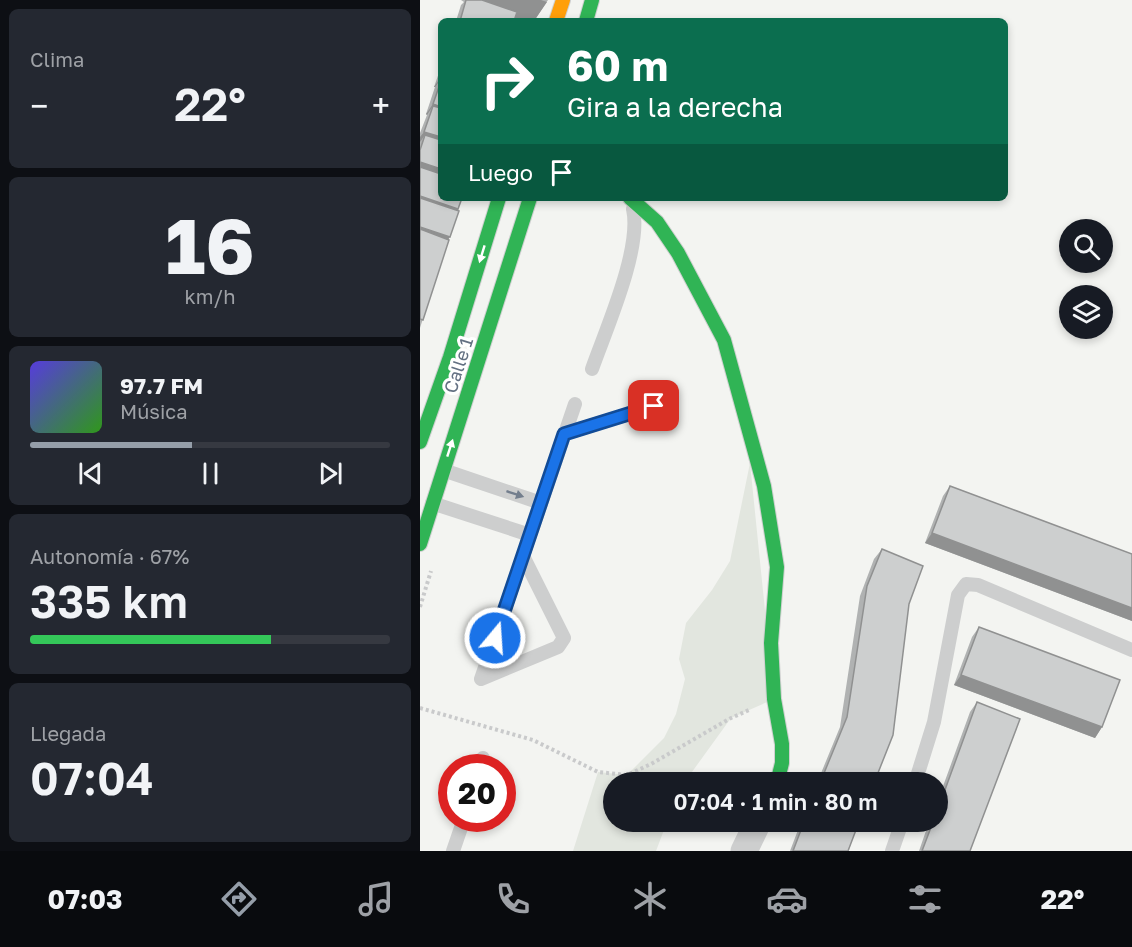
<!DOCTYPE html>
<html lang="es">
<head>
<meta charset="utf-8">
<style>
	body { margin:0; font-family:"Golos Text",sans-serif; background:#242831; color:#f1f3f6; height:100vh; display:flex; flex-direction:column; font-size:22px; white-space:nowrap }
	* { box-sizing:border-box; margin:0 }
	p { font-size:20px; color:#9ea1a6 }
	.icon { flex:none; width:33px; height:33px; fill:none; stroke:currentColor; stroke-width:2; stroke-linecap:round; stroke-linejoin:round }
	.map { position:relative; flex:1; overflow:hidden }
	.details { display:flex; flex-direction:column; gap:9px; padding:9px; background:#0d0f14; width:420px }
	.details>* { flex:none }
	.guide { position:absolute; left:18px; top:18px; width:570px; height:183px; border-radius:9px; box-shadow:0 3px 9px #0003; background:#0b6e4f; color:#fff; overflow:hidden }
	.buttons { position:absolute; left:639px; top:219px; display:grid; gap:12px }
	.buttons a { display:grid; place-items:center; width:54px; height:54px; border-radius:50%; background:#171b24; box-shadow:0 3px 9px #0003; font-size:30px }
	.speed { position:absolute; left:18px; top:754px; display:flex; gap:12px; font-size:30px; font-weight:700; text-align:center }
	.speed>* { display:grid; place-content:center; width:78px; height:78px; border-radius:50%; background:#171b24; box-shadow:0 3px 9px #0003; line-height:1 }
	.speed .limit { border:9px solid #d22; background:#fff; color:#111 }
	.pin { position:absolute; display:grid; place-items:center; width:51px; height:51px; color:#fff; margin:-26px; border-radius:12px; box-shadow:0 3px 9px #0006 }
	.me { position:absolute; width:66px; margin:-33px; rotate:18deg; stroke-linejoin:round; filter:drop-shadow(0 0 4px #0008) }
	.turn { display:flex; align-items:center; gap:21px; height:126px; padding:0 30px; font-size:27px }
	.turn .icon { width:78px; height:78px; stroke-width:2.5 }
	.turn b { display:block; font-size:42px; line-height:51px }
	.then { display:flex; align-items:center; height:57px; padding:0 30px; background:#0003; gap:12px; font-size:22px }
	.big { font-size:45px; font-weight:600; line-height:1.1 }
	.details .tile { flex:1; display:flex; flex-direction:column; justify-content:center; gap:9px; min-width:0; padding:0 21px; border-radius:9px; background:#242831 }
	.details .dial { align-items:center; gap:0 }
	.dial b { font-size:78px; line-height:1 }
	.song { display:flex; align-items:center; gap:18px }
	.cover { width:72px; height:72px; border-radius:9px; background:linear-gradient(135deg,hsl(250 70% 55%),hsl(110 70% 35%)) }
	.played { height:6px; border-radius:3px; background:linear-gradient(90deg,#959ea9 45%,#363941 45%) }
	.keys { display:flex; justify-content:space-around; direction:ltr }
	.heat { display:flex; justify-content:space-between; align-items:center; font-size:33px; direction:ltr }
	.charge { height:9px; border-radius:4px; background:linear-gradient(90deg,#34c759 67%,#363941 0) }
	.trip { position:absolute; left:183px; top:772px; width:345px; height:60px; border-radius:30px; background:#171b24; box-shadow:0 3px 9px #0003; font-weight:600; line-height:60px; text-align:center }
	.menu { display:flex; height:96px; justify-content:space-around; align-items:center; background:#090b0e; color:#9ea1a6 }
	.menu .icon { width:42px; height:42px }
	.menu .active { color:#959ea9 }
	.menu b { font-size:27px; color:#f1f3f6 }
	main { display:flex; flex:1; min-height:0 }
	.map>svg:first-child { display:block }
	.green { fill:#e2e6df }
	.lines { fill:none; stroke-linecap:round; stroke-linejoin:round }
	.fast-casing { stroke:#cfd0d0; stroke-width:16 }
	.slow-casing { stroke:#cfd0d0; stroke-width:16 }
	.path { stroke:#c9cacb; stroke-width:4; stroke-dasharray:3 3; stroke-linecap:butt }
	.lane { stroke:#cdcece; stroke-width:14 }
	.street { stroke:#cdcece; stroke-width:27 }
	.fast { stroke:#30b455; stroke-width:14 }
	.slow { stroke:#ff9f0a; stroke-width:14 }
	.wall { fill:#b0b2b2 }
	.shaded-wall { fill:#909191 }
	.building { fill:#cdcfcf; stroke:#909191; stroke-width:1.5 }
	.oneway { fill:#fff }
	.oneway2 { fill:#737e8d }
	.route-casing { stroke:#114b97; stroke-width:15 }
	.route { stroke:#1a73e8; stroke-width:10 }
	.labels { text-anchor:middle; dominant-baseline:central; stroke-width:6; stroke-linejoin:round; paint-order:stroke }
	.street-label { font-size:18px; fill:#637082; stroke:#fff }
</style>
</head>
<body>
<main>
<section class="details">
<div class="tile"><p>Clima</p>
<div class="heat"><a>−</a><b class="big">22°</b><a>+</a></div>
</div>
<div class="tile dial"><b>16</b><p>km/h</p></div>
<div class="tile">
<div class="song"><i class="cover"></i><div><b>97.7 FM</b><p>Música</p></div></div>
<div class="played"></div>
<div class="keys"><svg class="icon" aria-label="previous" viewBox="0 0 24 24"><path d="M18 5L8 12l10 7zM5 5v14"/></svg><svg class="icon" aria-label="pause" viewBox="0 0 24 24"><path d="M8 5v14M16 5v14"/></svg><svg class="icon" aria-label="next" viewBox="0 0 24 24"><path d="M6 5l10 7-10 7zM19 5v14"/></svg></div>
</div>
<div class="tile"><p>Autonomía · 67%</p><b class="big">335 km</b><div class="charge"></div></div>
<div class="tile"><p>Llegada</p><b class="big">07:04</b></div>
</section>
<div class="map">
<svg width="712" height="851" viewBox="0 0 712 851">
	<rect width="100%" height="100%" fill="#f3f4f1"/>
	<path class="green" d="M330,463L354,699L311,718L264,783H194V822H247L236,851H153L178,772L207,775L244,738L256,714L265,679L259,659L266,623L292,590L310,561Z"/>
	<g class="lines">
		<g class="fast-casing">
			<path id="fast" d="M166,21L172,0
				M210,198L237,222L258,253L304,340L344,486L357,567L351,643L354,699L362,744V763L357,783
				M0,442L30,357L79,198
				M0,544L110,198"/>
		</g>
		<g class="slow-casing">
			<path id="slow" d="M136,21L143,0"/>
		</g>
		<path class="path" d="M0,607L11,571
			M0,708L113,740L178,772L207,775L231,764L311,718L329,710"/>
		<path class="lane" d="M172,369C186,329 222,249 213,209
			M144,434L234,406
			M23,470L121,503
			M12,503L110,535
			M61,679L155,404
			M61,679L138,647L144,638L103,556
			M60,768L63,758
			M495,783L514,722L538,595L546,584L558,585L712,650
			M33,851L44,819
			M472,851L482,822"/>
		<path class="street" d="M324,851L338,822"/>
		<use href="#fast" class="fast"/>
		<use href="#slow" class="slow"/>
	</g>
	<path class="wall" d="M41,0H128L114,21H36L41,5L44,2Z
		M21,67V198L37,211L0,328V133L7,115L6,114L15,87H14Z
		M530,486L712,554V621L505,543L523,496Z
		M462,549L489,604L454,783H397L420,727L440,596L454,559Z
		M559,627L682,727L675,738L534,685L552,637Z
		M557,702L550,851H499L509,822H518V800L550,712Z
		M381,822H439L428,851H370Z"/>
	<path class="shaded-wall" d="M46,0H121L127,2L114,21H96L46,2Z
		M21,77V79L15,87H14Z
		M13,104L21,107V120L13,106L7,115L6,114Z
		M4,132L21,137V150L5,135L0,142V137Z
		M0,162L21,169V182L0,175Z
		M0,196L38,209L31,219L0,209Z
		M0,227L30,237L22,248L0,240Z
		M512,533L712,608V621L505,543Z
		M541,675L682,727L675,738L534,685Z"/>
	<path class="building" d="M46,0H62L97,12L94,21H40Z
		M21,81V107L13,104Z
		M13,106L21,108V137L4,132Z
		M5,135L21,140V169L0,162V150Z
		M0,167L21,174V198H42L38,209L0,196Z
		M0,198L39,211L30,237L0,227Z
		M0,229L29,240L3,320L0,319Z
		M530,486L712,554V608L512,533Z
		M462,549L503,566L489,604L473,735L454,783H400L427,717L447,586Z
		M559,627L700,680L682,727L541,675Z
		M557,702L600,719L550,851H502L513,822H518V809Z
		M384,822H439L428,851H373Z"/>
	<defs><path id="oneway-solid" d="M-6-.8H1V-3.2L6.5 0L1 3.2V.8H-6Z" transform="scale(1.5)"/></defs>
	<g class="oneway">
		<use href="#oneway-solid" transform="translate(62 254) rotate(107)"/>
		<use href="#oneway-solid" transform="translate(30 448) rotate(-72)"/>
	</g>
	<use class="oneway2" href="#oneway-solid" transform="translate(95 494) rotate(18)"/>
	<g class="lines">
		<g class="route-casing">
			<path id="route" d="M75,638L144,434L234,406"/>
		</g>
		<use href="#route" class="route"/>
	</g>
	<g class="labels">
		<g class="street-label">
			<text transform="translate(38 365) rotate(-72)">Calle 1</text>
		</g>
	</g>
</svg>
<div class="buttons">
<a><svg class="icon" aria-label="search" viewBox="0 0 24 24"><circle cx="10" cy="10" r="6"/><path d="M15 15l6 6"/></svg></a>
<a><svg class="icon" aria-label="layers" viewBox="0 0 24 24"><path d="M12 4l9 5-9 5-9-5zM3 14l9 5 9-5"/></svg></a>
</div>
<div class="speed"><div class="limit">20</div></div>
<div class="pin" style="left:234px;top:406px;background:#d93025"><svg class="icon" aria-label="arrive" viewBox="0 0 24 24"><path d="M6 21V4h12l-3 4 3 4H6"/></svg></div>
<svg class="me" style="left:75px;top:638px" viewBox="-20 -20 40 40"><circle r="17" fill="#1a73e8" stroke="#fff" stroke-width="3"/><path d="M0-11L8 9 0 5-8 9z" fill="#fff"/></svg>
<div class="trip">07:04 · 1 min · 80 m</div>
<div class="guide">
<div class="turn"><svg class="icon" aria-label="right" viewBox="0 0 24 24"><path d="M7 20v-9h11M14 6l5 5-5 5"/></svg><div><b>60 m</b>Gira a la derecha</div></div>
<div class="then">Luego<svg class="icon" aria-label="arrive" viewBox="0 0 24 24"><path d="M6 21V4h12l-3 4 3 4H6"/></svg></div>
</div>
</div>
</main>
<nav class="menu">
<b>07:03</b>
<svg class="icon active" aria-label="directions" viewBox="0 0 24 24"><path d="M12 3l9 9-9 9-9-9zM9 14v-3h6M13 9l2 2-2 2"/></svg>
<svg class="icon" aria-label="music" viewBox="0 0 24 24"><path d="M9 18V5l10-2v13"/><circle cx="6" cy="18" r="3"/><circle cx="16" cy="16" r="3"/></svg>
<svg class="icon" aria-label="phone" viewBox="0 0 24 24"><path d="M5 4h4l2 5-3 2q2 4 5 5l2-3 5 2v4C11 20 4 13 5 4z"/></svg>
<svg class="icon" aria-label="climate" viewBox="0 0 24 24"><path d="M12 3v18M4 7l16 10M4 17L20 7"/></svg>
<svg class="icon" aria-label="car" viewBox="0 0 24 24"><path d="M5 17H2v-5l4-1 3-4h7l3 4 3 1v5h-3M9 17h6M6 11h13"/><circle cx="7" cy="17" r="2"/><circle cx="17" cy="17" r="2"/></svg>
<svg class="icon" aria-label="filters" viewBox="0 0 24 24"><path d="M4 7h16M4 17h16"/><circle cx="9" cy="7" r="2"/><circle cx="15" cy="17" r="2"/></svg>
<b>22°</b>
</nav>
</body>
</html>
